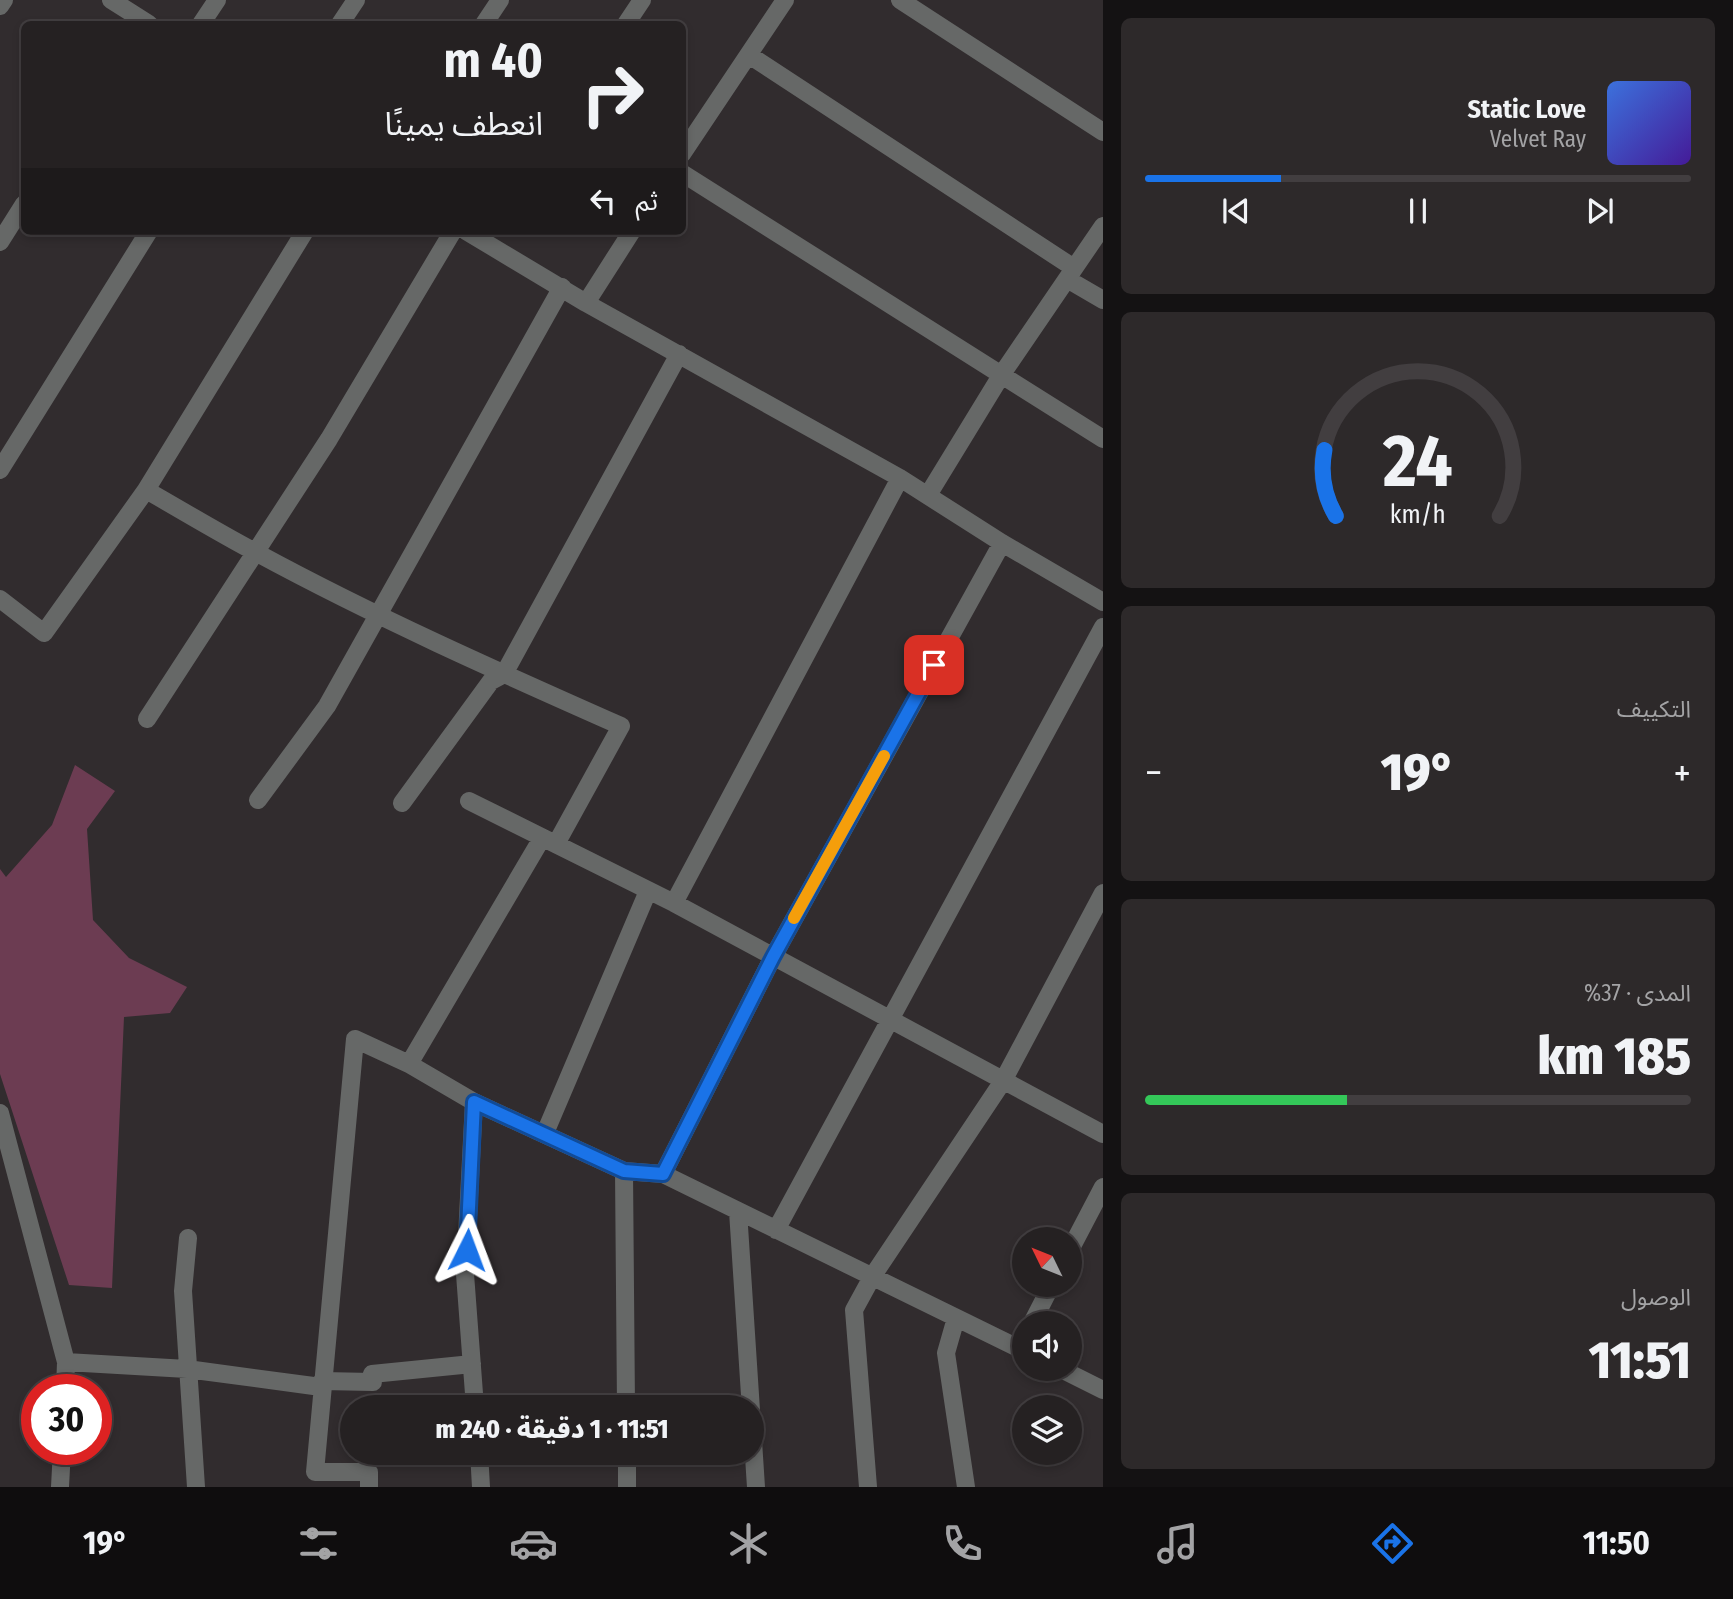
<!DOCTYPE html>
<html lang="ar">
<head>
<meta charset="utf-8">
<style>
	body { margin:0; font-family:"Fira Sans Condensed","Noto Sans Arabic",sans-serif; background:#2d292a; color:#f1f3f6; direction:rtl; height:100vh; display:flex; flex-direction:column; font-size:26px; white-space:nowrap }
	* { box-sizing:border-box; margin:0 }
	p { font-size:23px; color:#a3a3a5 }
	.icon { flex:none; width:38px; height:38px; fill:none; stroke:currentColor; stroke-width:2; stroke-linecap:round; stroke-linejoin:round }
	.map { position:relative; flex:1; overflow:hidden; direction:ltr }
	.sheet { display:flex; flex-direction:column; gap:18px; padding:18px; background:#141213; width:630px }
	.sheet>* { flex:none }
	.banner { position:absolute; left:21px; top:21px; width:665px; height:214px; border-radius:10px; box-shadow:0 4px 10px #0003,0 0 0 2px #423e40; direction:rtl; background:#252122; color:#f1f3f6; overflow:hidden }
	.needle { width:46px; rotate:313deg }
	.tools { position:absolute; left:1012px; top:1227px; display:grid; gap:14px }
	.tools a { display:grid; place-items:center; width:70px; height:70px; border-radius:50%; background:#252122; box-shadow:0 4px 10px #0003,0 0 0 2px #423e40; font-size:35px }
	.speed { position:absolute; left:21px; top:1374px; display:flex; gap:14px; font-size:35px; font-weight:700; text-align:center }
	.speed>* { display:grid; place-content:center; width:91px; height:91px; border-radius:50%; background:#252122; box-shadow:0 4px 10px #0003,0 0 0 2px #423e40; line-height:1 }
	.speed .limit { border:10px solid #d22; background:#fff; color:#111 }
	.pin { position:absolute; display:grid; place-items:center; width:60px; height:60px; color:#fff; margin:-30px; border-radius:14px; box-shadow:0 4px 10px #0006 }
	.me { position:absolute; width:77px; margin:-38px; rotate:3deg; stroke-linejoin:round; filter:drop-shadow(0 0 5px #0008) }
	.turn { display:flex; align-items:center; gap:24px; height:147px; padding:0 28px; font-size:32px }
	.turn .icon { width:91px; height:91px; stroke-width:2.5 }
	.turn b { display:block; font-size:49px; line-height:60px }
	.then { display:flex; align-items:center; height:66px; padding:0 28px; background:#0003; gap:14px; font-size:26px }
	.big { font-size:52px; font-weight:800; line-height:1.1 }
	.sheet .widget { flex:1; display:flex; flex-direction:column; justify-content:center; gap:10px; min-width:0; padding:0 24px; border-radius:10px; background:#2d292a }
	.sheet .dial { align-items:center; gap:0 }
	.dial svg { height:182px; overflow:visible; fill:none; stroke:#423e40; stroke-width:7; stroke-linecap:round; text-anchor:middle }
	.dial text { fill:#f1f3f6; stroke:none }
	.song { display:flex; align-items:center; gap:21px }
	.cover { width:84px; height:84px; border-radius:10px; background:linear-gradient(135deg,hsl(220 70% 55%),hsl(260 70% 35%)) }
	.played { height:7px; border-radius:4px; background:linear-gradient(90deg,#1a73e8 25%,#423e40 25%) }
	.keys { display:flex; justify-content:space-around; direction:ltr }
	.heat { display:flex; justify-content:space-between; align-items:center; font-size:38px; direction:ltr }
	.charge { height:10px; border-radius:5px; background:linear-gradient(90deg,#34c759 37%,#423e40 0) }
	.trip { position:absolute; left:340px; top:1395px; width:424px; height:70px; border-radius:35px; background:#252122; box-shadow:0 4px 10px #0003,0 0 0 2px #423e40; font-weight:800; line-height:70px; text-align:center; direction:rtl }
	.menu { display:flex; height:112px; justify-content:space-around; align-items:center; background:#0f0d0e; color:#a3a3a5 }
	.menu .icon { width:49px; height:49px }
	.menu .current { color:#1a73e8 }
	.menu b { font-size:32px; color:#f1f3f6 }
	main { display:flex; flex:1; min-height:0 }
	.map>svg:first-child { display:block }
	.green { fill:#6c3c52 }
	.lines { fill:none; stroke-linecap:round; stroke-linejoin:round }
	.minor { stroke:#666867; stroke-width:18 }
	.route-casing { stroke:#114b97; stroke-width:18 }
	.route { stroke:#1a73e8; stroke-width:12 }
	.slow { stroke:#f59e0b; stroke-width:12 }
</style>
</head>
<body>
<main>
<section class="sheet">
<div class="widget">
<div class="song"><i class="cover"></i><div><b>Static Love</b><p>Velvet Ray</p></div></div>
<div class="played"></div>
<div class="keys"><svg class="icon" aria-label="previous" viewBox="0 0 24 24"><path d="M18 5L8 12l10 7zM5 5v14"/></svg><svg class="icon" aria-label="pause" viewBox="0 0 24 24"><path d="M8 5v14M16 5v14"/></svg><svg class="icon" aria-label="next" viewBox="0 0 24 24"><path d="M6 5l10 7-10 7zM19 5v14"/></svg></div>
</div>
<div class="widget dial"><svg viewBox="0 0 100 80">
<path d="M14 69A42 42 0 1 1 86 69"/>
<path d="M14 69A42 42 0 0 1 9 40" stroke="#1a73e8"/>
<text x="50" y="56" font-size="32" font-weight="700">24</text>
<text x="50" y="72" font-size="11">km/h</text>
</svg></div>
<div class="widget"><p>التكييف</p>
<div class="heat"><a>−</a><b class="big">19°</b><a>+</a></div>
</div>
<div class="widget"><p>المدى · 37%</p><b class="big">185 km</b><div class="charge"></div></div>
<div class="widget"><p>الوصول</p><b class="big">11:51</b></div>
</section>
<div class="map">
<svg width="1103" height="1487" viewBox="0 0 1103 1487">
	<rect width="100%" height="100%" fill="#312c2e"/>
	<path class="green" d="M75,765L115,791L87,829L93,920L129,958L187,987L170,1013L124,1017L112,1288L69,1285L0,1074V869L6,877L52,825Z"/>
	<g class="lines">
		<path class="minor" d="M111,0L149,24
			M900,0L1103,132
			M0,6L4,0
			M201,24L217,0
			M340,24L356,0
			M484,24L500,0
			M626,24L642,0
			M749,55L1074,268
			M682,154L785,0
			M682,173L1103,439
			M466,231L586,303L900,478L1002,543L1103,602
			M0,242L24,204
			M1067,279L1103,300
			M586,303L632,231
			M0,470L149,231
			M146,490C183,511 219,533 257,553C375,617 499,672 621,726L556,844
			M928,495L1002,374L1103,226
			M0,599L44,633L146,490L305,231
			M147,719L329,439L453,231
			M258,800L327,706L562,287
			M469,801L674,903L1103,1134
			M402,803L491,681L504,674L679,354
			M674,903L900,478
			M409,1064L542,838
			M474,1102L465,1274L475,1407
			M0,1113L66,1362L187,1369L321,1387
			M545,1133L648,891
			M624,1171L626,1407
			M663,1174L773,957L1002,543
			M738,1211L756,1487
			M776,1230L1103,627
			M188,1238L183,1291L196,1487
			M1069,1252L1103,1187
			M956,1318L946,1353L966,1487
			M1032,1323L1052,1284
			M1059,1368L1103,1390
			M322,1381L373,1382L372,1374L472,1364
			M65,1390L66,1362
			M479,1452L481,1487
			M627,1452V1487
			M60,1487L62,1449
			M369,1487V1472H315L355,1039L409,1064L474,1102L624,1171L663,1174L1024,1351
			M868,1487L854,1310L872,1277L1003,1081L1103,893"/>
	</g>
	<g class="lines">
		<g class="route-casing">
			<path id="route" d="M467,1250L474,1102L624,1171L663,1174L773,957L934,665"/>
		</g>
		<use href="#route" class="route"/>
		<path class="slow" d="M794,918L884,756"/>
	</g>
</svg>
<div class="tools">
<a><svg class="needle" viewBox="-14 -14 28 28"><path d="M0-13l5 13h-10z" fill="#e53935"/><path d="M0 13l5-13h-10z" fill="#a3a3a5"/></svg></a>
<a><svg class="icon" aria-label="sound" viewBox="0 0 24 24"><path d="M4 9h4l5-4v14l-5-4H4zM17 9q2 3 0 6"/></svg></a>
<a><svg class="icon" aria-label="layers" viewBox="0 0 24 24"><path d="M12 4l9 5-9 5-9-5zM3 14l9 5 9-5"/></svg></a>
</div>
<div class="speed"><div class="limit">30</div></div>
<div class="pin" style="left:934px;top:665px;background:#d93025"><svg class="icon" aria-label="arrive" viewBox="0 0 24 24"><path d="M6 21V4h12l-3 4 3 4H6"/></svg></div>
<svg class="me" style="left:467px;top:1250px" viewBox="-20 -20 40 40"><path d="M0-17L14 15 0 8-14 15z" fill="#1a73e8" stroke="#fff" stroke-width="4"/></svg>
<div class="trip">11:51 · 1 دقيقة · 240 m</div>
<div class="banner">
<div class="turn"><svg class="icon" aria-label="right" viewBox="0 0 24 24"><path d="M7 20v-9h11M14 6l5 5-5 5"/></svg><div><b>40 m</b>انعطف يمينًا</div></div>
<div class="then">ثم<svg class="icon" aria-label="left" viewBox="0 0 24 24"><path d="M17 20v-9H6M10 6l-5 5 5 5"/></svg></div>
</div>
</div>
</main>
<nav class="menu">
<b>11:50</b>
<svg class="icon current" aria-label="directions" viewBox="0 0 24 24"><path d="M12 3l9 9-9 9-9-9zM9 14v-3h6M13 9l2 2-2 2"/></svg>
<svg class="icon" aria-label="music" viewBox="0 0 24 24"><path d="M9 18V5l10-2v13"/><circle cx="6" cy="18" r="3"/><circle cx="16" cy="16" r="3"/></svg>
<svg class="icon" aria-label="phone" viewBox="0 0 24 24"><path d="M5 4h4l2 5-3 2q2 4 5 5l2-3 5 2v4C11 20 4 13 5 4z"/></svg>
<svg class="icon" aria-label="climate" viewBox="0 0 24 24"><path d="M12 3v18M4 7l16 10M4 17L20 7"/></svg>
<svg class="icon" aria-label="car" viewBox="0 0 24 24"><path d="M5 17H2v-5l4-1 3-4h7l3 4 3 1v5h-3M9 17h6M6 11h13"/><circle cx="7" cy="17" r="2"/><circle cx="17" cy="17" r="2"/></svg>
<svg class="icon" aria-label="filters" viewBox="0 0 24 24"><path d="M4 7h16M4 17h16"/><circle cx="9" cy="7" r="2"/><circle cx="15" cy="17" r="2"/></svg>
<b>19°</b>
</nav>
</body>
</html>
